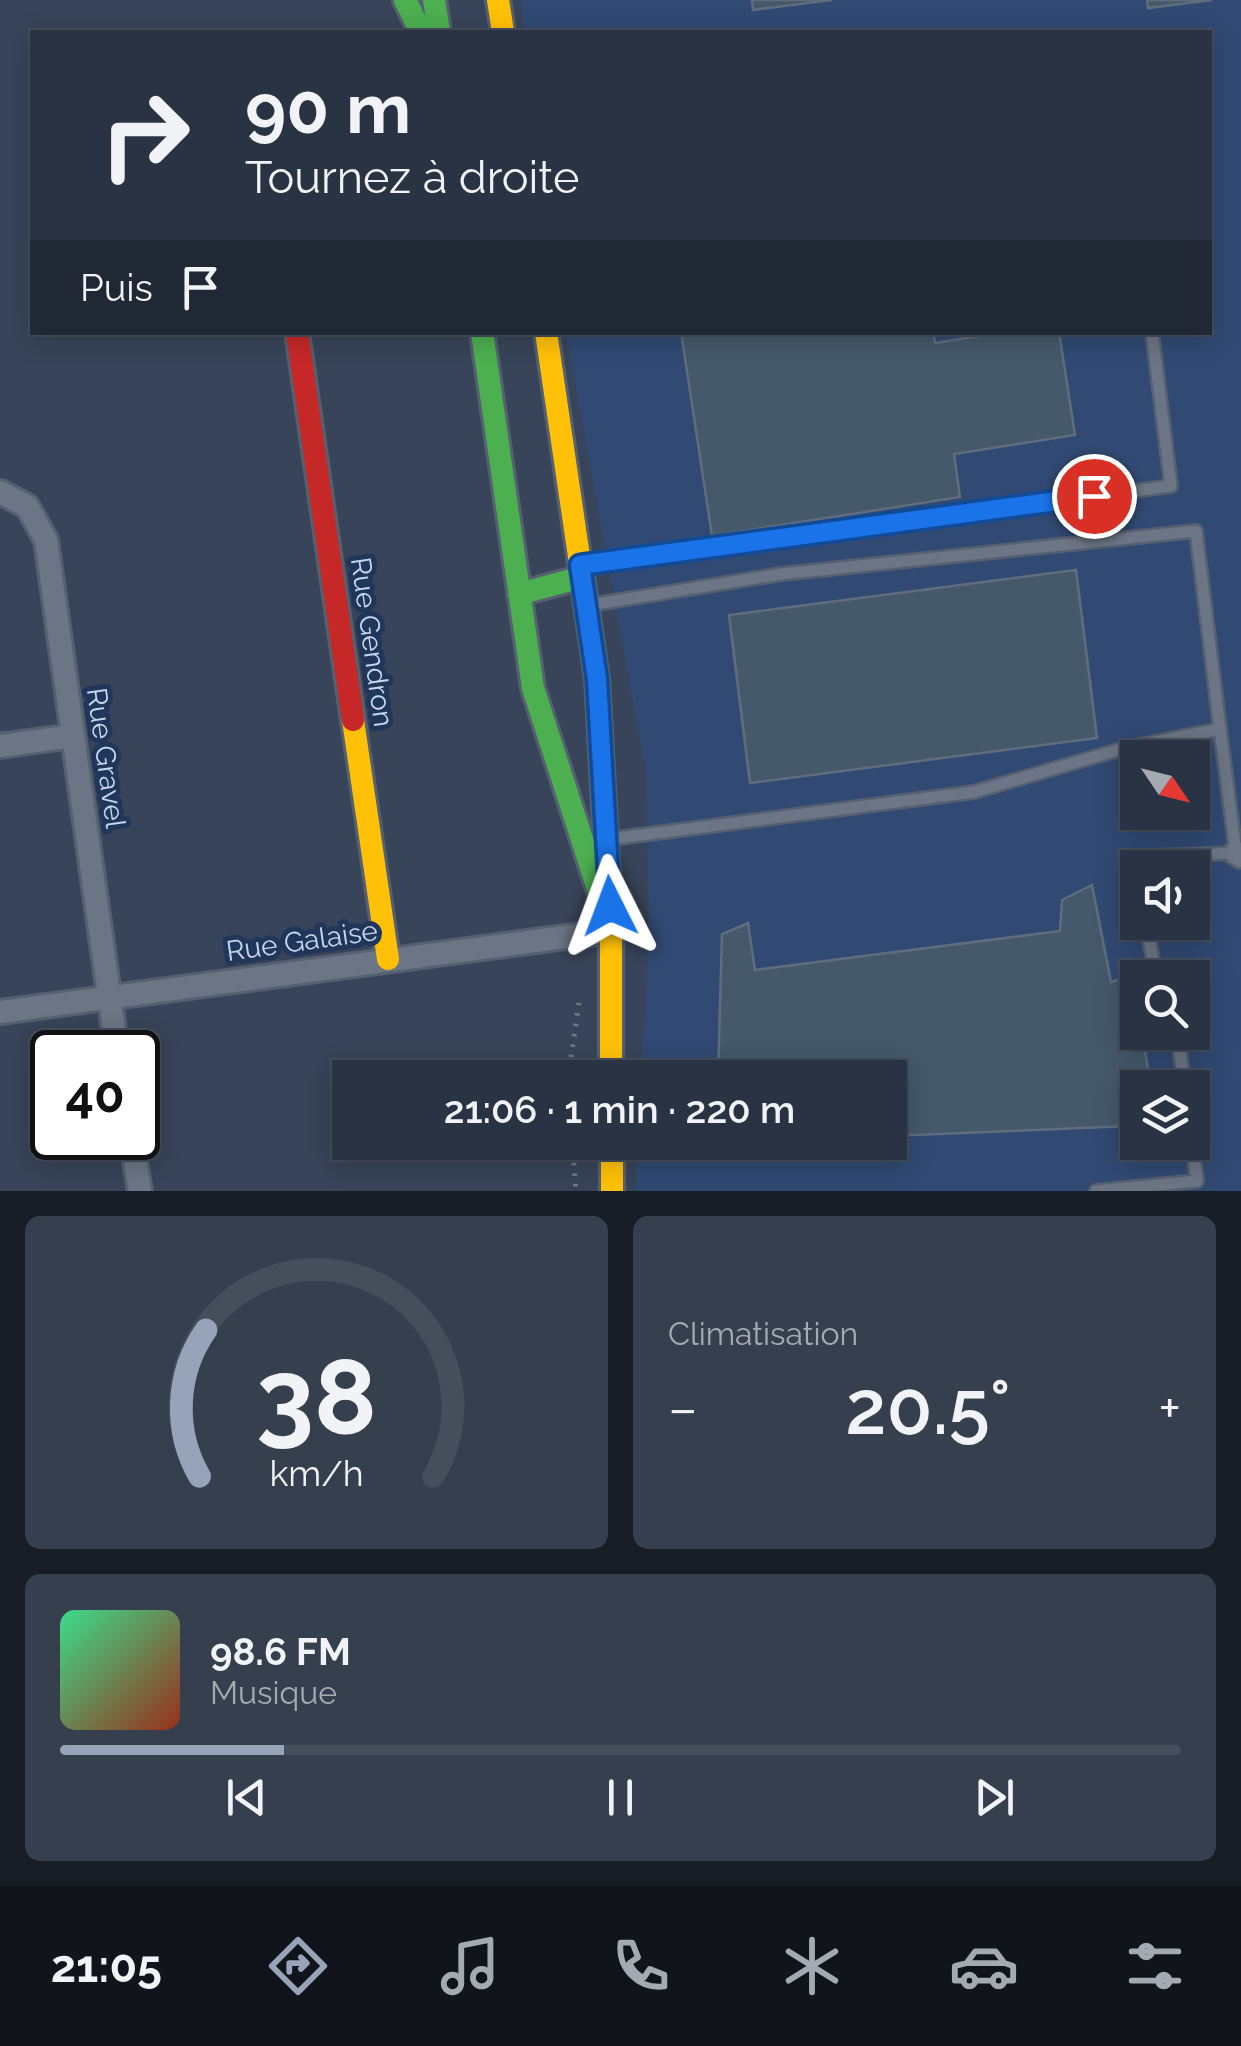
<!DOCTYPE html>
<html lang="fr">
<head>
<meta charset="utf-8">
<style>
	body { margin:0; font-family:Raleway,sans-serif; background:#363f4e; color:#f1f3f6; height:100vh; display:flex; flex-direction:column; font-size:38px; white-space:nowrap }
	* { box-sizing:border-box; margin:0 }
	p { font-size:32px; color:#a5aab2 }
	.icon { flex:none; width:55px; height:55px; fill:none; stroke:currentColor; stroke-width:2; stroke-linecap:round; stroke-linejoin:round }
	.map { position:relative; height:1191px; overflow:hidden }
	.sheet { display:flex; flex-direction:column; gap:25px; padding:25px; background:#171c25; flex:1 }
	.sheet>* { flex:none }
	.guide { position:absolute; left:30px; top:30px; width:1182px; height:305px; border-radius:0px; box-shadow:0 5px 25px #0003,0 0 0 2px #464e5c; background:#2a3343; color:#f1f3f6; overflow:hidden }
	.needle { width:65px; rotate:125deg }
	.controls { position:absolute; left:1120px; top:740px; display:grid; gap:20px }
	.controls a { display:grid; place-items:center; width:90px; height:90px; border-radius:0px; background:#2a3343; box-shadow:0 5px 25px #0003,0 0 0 2px #464e5c; font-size:50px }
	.speed { position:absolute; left:30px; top:1030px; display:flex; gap:20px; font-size:50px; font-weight:700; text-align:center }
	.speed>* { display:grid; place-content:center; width:130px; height:130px; border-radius:50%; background:#2a3343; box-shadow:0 5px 25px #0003,0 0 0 2px #464e5c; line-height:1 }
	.speed .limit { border:5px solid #111; border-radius:15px; background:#fff; color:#111 }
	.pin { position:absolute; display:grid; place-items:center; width:85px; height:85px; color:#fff; margin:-42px; border:5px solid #fff; border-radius:50%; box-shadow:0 2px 10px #0007 }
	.me { position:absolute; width:110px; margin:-55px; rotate:357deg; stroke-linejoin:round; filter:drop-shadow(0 0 8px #0008) }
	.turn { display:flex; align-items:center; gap:35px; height:210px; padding:0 50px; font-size:45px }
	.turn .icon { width:130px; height:130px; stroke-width:2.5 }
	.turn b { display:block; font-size:70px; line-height:85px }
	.then { display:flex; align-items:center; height:95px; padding:0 50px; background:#0003; gap:20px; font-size:38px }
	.big { font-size:75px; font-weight:600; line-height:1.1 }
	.sheet .tile { flex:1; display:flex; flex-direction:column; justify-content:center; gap:15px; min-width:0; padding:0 35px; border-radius:15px; background:#363f4e }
	.sheet .dial { align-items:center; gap:0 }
	.dial svg { height:260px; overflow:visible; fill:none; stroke:#464e5c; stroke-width:7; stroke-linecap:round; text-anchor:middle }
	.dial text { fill:#f1f3f6; stroke:none }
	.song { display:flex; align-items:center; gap:30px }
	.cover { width:120px; height:120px; border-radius:15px; background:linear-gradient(135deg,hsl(150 70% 55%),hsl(10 70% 35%)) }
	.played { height:10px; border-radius:5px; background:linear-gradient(90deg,#96a3b9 20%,#464e5c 20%) }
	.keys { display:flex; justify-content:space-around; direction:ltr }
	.heat { display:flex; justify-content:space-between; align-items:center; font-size:55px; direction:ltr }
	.sheet .tiles { flex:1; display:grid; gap:25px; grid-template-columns:1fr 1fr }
	.tile:last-child { grid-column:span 2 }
	.trip { position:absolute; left:332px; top:1060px; width:575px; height:100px; border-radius:0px; background:#2a3343; box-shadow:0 5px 25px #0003,0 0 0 2px #464e5c; font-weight:600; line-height:100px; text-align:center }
	.tabs { display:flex; height:160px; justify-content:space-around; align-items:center; background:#11141b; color:#a5aab2 }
	.tabs .icon { width:70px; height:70px }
	.tabs .selected { color:#96a3b9 }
	.tabs b { font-size:45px; color:#f1f3f6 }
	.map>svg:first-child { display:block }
	.built { fill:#314a73; fill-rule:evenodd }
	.building { fill:#45596b; stroke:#5f6d7e; stroke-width:2.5 }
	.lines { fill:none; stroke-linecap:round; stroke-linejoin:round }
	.lane-casing { stroke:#556071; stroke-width:16 }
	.street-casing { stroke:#556071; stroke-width:28 }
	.fast-casing { stroke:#556071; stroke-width:28 }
	.slow-casing { stroke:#556071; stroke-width:28 }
	.jam-casing { stroke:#556071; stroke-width:28 }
	.path { stroke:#707986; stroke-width:5; stroke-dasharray:2.5 8; stroke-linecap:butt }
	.lane { stroke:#6c7585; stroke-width:11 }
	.street { stroke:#6c7585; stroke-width:22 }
	.fast { stroke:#4caf50; stroke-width:22 }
	.slow { stroke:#ffc107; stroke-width:22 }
	.jam { stroke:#c62828; stroke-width:22 }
	.route-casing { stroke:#114b97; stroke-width:25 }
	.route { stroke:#1a73e8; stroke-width:18 }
	.labels { text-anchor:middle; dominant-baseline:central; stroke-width:10; stroke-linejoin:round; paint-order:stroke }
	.street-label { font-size:28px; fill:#c8d6ed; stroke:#20375b }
</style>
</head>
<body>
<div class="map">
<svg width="1241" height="1191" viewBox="0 0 1241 1191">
	<rect width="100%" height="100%" fill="#384459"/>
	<path class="built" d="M521,0H1241V1191H635L638,1143L890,1142V1078L641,1077L649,939L646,773L566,333L1210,332V32H524ZM1138,758H1192V812H1138ZM1138,868H1192V922H1138ZM1138,978H1192V1032H1138ZM1138,1088H1192V1142H1138Z"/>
	<path class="building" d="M752,0H832L753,10Z
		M1147,0H1212L1148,8Z
		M681,332H933L935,343L1003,332H1059L1075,435L954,454L960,497L712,536Z
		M1076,570L1097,738L750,783L729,615Z
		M1092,885L1111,982L1132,975L1138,1032H1142L1151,1088H1138V1142H1147L1136,1146L1130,1126L890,1136V1078H718L722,934L748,923L755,970L1060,931L1062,900Z"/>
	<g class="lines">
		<g class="lane-casing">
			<path id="lane" d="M585,564L1171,486L1152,332
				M590,605L781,574L1196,531L1220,729L1125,748L974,792L610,839
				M1138,870L1135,857L1236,853L1220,729
				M1146,922L1156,976L1164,978
				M1177,1032L1185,1088
				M1096,1191L1197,1181L1192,1142"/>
		</g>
		<g class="street-casing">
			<path id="street" d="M0,492L27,506L46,540L117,1052
				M0,746L73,736
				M1236,853L1241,856
				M0,1012L611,931
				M131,1138L140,1191"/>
		</g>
		<g class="fast-casing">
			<path id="fast" d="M405,0L421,32
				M434,0L439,32
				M482,332L533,688L598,889
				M519,594L582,577"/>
		</g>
		<g class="slow-casing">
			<path id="slow" d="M498,0L503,32
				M546,332L597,679L611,931V1078
				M353,720L388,959
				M612,1142V1191"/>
		</g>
		<g class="jam-casing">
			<path id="jam" d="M297,332L353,720"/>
		</g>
		<path class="path" d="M568,1078L579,1002
			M572,1142L576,1191"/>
		<use href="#lane" class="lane"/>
		<use href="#street" class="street"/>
		<use href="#fast" class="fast"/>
		<use href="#slow" class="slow"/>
		<use href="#jam" class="jam"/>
	</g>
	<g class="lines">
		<g class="route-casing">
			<path id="route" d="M610,906L597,679L580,565L1094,496"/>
		</g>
		<use href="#route" class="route"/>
	</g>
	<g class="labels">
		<g class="street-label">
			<text transform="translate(372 642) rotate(82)">Rue Gendron</text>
			<text transform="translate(106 758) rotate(82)">Rue Gravel</text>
			<text transform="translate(302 941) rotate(-8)">Rue Galaise</text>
		</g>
	</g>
</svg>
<div class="controls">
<a><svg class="needle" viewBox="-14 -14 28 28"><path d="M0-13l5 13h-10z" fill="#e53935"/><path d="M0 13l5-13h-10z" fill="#a5aab2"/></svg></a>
<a><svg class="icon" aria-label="sound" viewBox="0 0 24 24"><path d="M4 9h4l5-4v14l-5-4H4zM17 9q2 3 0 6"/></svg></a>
<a><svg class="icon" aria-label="search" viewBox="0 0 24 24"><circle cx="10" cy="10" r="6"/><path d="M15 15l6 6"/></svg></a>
<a><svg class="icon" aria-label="layers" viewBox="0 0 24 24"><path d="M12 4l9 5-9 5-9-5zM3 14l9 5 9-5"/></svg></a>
</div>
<div class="speed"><div class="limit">40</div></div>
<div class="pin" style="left:1094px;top:496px;background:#d93025"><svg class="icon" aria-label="arrive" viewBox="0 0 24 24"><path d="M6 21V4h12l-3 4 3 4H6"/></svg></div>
<svg class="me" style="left:610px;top:906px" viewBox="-20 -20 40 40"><path d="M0-17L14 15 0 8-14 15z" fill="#1a73e8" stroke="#fff" stroke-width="4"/></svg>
<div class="trip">21:06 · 1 min · 220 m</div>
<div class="guide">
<div class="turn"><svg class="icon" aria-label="right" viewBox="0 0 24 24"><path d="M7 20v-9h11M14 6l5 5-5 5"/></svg><div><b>90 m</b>Tournez à droite</div></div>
<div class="then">Puis<svg class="icon" aria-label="arrive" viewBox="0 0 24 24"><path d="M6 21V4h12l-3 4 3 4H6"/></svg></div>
</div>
</div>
<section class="sheet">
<div class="tiles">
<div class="tile dial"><svg viewBox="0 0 100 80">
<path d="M14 69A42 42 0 1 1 86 69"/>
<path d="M14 69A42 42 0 0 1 16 24" stroke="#96a3b9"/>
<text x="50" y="56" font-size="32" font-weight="700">38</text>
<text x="50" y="72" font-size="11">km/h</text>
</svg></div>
<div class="tile"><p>Climatisation</p>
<div class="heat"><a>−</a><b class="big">20.5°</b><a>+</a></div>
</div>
<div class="tile">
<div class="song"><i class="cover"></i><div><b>98.6 FM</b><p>Musique</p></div></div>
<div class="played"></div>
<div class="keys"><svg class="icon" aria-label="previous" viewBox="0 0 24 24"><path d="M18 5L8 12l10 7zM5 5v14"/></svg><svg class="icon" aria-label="pause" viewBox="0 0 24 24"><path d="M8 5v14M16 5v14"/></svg><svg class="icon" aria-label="next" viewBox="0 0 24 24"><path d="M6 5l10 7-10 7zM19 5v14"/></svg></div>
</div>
</div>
</section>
<nav class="tabs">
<b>21:05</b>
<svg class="icon selected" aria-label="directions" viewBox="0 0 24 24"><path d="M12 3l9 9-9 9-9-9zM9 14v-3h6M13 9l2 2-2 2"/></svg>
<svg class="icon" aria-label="music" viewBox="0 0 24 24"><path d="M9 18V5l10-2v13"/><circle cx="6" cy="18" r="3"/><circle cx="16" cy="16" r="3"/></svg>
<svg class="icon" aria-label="phone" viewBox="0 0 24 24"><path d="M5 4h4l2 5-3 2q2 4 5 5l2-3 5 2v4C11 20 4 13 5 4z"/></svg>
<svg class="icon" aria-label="climate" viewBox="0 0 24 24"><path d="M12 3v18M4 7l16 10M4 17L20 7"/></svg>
<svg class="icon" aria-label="car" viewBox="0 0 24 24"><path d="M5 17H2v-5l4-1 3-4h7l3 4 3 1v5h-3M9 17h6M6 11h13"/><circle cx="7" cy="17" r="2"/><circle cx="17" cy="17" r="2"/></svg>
<svg class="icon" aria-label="filters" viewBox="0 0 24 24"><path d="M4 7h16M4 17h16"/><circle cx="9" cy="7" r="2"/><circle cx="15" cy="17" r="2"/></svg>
</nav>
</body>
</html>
